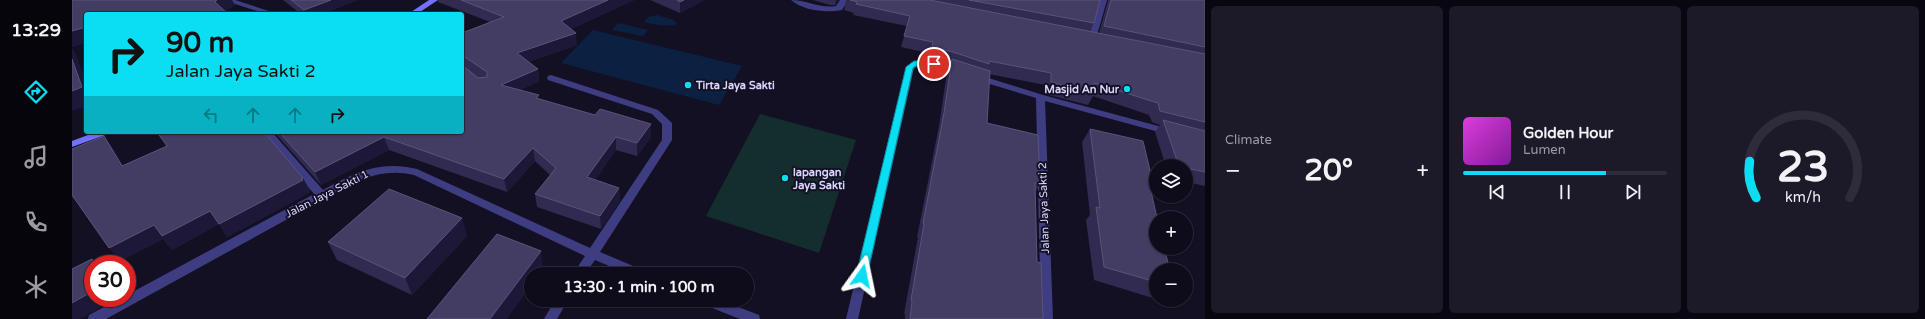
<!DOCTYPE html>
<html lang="en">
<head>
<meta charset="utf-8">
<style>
	body { margin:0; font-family:"Varela Round",sans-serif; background:#1c1a28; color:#f1f3f6; height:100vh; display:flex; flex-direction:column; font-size:15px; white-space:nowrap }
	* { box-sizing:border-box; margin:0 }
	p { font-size:13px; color:#9b9ba3 }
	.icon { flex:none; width:22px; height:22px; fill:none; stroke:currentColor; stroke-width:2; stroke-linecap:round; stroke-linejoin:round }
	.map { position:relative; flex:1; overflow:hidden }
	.drawer { display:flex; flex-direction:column; gap:6px; padding:6px; background:#08070f; width:720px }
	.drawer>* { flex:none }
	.hud { position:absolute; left:12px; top:12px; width:380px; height:122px; border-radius:4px; box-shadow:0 1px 3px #0004,0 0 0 1px #2e2c3a; background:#0bdef3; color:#111; overflow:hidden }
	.buttons { position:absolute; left:1077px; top:159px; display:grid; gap:8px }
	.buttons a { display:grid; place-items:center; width:44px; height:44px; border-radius:50%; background:#0e0c1b; box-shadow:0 1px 3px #0004,0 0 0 1px #2e2c3a; font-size:20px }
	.speed { position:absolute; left:12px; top:255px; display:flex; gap:8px; font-size:20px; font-weight:700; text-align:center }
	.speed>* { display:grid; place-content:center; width:52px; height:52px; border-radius:50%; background:#0e0c1b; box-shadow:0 1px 3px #0004,0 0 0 1px #2e2c3a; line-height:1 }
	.speed .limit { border:6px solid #d22; background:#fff; color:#111 }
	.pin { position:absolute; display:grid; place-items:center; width:34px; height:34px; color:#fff; margin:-17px; border:2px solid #fff; border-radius:50%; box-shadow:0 1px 4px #0007 }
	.me { position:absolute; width:44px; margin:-22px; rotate:12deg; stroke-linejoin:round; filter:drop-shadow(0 0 3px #0008) }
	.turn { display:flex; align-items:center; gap:14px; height:84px; padding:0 16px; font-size:18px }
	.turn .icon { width:52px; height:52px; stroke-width:2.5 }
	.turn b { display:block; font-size:28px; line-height:34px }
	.lanes { display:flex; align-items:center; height:38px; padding:0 16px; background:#0003; justify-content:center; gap:20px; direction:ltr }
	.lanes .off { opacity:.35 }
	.big { font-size:30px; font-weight:800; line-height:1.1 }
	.drawer .card { flex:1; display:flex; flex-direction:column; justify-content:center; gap:6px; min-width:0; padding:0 14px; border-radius:6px; background:#1c1a28 }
	.drawer .dial { align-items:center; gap:0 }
	.dial svg { height:104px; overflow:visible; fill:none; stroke:#2e2c3a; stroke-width:7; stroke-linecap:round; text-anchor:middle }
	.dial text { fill:#f1f3f6; stroke:none }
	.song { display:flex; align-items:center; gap:12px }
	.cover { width:48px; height:48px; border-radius:6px; background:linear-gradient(135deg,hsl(300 70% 55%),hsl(290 70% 35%)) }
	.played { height:4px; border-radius:2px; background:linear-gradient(90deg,#0bdef3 70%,#2e2c3a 70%) }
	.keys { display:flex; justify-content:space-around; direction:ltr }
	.heat { display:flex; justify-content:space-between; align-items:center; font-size:22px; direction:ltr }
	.drawer .tiles { flex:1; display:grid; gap:6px; grid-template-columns:repeat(3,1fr) }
	.trip { position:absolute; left:452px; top:267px; width:230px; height:40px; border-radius:20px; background:#0e0c1b; box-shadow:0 1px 3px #0004,0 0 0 1px #2e2c3a; font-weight:800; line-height:40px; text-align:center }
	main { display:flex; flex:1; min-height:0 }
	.dock { display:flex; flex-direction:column; width:72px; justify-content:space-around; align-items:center; background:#06050b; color:#9b9ba3 }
	.dock .icon { width:28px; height:28px }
	.dock .on { color:#0bdef3 }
	.dock b { font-size:18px; color:#f1f3f6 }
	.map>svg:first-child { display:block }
	.green { fill:#132e2d }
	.water { fill:#0c2041 }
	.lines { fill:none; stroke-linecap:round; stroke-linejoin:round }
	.street { fill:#3f3d81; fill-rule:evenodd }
	.secondary { fill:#7370f9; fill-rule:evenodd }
	.wall { fill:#312a51 }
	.shaded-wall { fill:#1d1837 }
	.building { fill:#433c63; stroke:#5a547c }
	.route { fill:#0bdef3; stroke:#07909e }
	.poi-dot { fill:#0bdef3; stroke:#131024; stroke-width:1.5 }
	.labels { text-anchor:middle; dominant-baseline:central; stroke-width:4; stroke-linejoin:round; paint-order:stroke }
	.poi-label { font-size:11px; font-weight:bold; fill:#d9d5fd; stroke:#131024; text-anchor:start }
	.street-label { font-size:11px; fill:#d9d5fd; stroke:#131024 }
</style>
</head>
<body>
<main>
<nav class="dock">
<b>13:29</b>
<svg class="icon on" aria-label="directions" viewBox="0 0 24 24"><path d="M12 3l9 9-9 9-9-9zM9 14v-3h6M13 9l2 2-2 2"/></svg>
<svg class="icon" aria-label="music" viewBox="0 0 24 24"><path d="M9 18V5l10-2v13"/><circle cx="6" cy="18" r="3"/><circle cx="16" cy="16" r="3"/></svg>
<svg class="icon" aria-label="phone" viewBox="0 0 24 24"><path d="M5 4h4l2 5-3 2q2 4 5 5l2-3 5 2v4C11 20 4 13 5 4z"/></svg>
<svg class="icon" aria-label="climate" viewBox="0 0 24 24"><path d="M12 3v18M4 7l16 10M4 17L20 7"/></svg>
</nav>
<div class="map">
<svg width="1133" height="319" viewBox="0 0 1133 319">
	<rect width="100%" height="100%" fill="#131024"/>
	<path class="green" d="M688,114L784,140L747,253L634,216Z"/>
	<path class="water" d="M585,15L602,20L605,24C596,27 582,25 572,22L576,17Z
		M546,23L576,30L571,36L540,30Z
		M521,30L670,66L647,105L489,63Z"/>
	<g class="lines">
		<path class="street" d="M151,0H163L206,14H194Z
			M719,0C735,0 748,9 764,6L768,0H776L770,10C754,13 732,11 719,0Z
			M1027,0H1035L1024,39L1020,41L1016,39Z
			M849,60L872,64L893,72L889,75C875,71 856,60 842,68L786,319H774L834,67L840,62Z
			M904,74L971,95L1101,130L1103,132L1098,135L973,101L981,319H969L964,98L901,79L900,77Z
			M479,75L586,110L600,123V140L528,252L573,271L575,274H556L523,260L513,274H501L513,256L342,175C320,170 302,174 281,183L34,319H16L17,315L49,298H55V295L242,194L190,132H200L251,190C283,172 308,160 345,169L518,248L590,140V124L580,114L476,80L475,78L476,76Z
			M483,300H496L485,319H472Z
			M628,300H648L687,315L688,319H668L630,304Z"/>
		<path class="secondary" d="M357,0H366L345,14H336Z
			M24,132H38L36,134L0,147V141Z"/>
	</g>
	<path class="wall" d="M211,0H286L249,14H229Z
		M366,0H562L499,29L505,45L456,62L466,69L467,81L448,90L467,100L579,137L565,156L544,150L523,180L547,188L548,201L529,229L465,207L463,194L478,175L463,161L435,192L317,150L249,185L202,132H390V33L418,22L366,2Z
		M578,0H632L608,13Z
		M741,0H767L763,5H758Z
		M774,0H1028L1022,23L1018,31L1027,33L1036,0H1133V186L1114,182V166H1094L1083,132L1088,125L1080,122L1077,115L1021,96L1016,105L973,94V85L917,74L915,123L968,185L963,192L965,262L971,319H833V314H832L846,237H845L867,126L875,72L879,63L856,58V53L829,47L835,26L781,15L782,13L772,10Z
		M1018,129L1081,183L1078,187L1084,270V299L1022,280L1014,220L1018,215L1010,142Z
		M84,132H192L231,178L238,191L236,192L237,193L155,237L147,224L100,250L91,239L48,261L2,198H0L32,136L41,149L51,166L95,146Z
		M395,236L340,295L265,260L256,242Z"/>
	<path class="shaded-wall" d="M145,0H160L163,5L150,14L143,2Z
		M259,0H286L249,14H234L232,10Z
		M536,0H562L490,33L489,21Z
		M612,0H632L608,13V2Z
		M764,0H767L763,5Z
		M14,27V43L0,47V31Z
		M504,33L505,45L447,65L445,53Z
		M0,48L3,52L14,81V106L0,111Z
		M466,69L467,81L431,98L429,85Z
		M467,95L468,108L464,98Z
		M579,124V137L565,156V143Z
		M32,136L41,149L60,179L50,166Z
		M312,137L317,150L249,185L243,172Z
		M544,137V150L516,190L515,177Z
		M461,148L463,161L435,192L432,179Z
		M231,178L238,191L236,192L237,193L155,237L147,224Z
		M547,188L548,201L529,229L528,216Z
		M138,211L147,224L100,250L91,239L48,261L37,248L82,225Z
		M390,218L395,236L340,295L333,278Z
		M469,251L471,268L467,274H459V285L435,319H418Z
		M21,291V298H46L8,319H0V303Z"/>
	<path class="building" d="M0,0H145L143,2L156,14H14V27L0,31Z
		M219,0H259L232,10Z
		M389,0H536L489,21L504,33L445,53L466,69L429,85L467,95L464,98L523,115L528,109L579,124L565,143L544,137L515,177L547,188L528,216L463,194L484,168L461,148L432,179L312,137L243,172L207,132H390V65L406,78L415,77V72L390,55V33L432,17Z
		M605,0H612L608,2Z
		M778,0H858L1133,54V122L1088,111L1086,103L1022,83L1023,94L979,82V73L917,61V64L881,52L860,47L861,42L832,36L838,16L784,4L785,2Z
		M897,0H1028L1022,23Z
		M1039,0H1133V47L1032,26Z
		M0,59L10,87L0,91Z
		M880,59L918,71L915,123L966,135L968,185L963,183L965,262L969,263L971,319H838L840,301L839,300L852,224L851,223L872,113Z
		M1091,120L1133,131V172L1114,168V166H1107Z
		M1018,129L1071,141L1081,183L1077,182L1085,218H1084V248H1092L1098,270H1084V282L1032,267L1024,207L1028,208Z
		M85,132H192L231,178L229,179L231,180L147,224L138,211L90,236L82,225L37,248L0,195V149L32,136L50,166L95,146Z
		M317,189L390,218L333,278L256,242Z
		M425,234L469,251L418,319H355Z
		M20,259L24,264H21V291L0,303V269Z"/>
	<path class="route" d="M862,61L866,64L865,65L844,66L841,68L795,276L794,279H786L784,276L834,67L842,61Z"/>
	<g class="poi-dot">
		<circle cx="616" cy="85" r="4"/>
		<circle cx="1055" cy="89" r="4"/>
		<circle cx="713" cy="178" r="4"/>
	</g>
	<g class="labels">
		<g class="poi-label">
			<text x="624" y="85">Tirta Jaya Sakti</text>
			<text x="1047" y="89" text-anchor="end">Masjid An Nur</text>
			<text x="721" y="172">lapangan<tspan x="721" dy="13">Jaya Sakti</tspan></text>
		</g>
		<g class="street-label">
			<text transform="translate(255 194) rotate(-27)">Jalan Jaya Sakti 1</text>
			<text transform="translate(972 208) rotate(-92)">Jalan Jaya Sakti 2</text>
		</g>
	</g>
</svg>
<div class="buttons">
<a><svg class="icon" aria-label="layers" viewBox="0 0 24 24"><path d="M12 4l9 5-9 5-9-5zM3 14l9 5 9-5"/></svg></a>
<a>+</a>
<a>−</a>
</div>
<div class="speed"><div class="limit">30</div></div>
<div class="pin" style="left:862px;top:64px;background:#d93025"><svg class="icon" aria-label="arrive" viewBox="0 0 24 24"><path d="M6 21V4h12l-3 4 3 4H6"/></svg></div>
<svg class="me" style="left:790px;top:276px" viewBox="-20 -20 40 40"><path d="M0-17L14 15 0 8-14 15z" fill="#0bdef3" stroke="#fff" stroke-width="4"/></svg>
<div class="trip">13:30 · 1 min · 100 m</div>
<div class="hud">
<div class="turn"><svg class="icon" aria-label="right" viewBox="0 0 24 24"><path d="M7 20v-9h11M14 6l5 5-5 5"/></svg><div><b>90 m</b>Jalan Jaya Sakti 2</div></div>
<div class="lanes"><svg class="icon off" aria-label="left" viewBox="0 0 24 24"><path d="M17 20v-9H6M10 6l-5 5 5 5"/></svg><svg class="icon off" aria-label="ahead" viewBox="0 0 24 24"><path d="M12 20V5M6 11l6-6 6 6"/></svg><svg class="icon off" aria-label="ahead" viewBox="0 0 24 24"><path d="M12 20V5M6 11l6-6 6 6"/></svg><svg class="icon" aria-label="right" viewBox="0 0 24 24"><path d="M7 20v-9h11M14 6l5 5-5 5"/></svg></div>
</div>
</div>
<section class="drawer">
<div class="tiles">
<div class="card"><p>Climate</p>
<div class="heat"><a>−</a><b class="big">20°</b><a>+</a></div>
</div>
<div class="card">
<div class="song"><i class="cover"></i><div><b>Golden Hour</b><p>Lumen</p></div></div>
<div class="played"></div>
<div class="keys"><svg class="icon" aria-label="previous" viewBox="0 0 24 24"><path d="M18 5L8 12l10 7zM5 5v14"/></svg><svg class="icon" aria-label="pause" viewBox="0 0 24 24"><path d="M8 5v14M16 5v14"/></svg><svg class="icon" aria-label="next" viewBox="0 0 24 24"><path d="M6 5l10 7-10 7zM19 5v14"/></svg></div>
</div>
<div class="card dial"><svg viewBox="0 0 100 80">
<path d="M14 69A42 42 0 1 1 86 69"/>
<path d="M14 69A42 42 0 0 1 9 41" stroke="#0bdef3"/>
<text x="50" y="56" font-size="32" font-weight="700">23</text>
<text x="50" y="72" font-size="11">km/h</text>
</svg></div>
</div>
</section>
</main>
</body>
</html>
